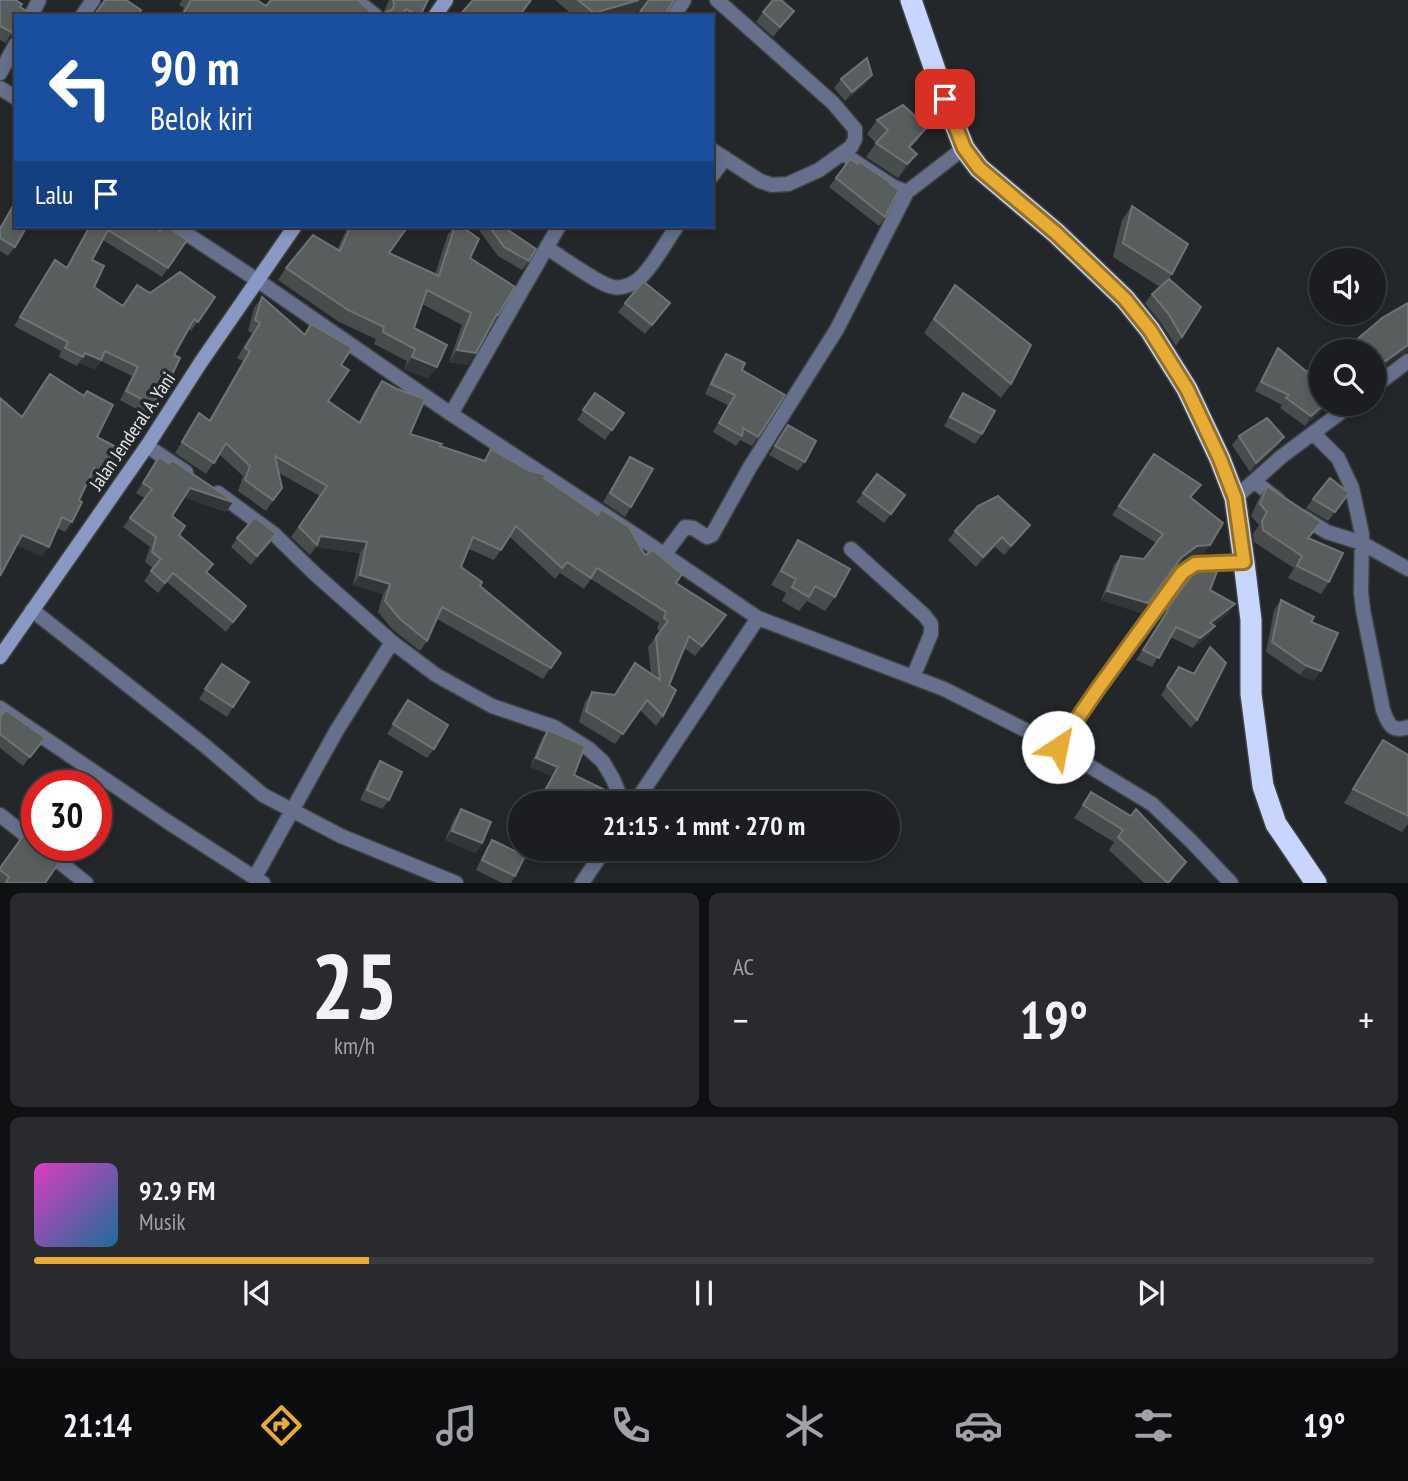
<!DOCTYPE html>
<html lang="id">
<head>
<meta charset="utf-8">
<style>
	body { margin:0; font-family:"PT Sans Narrow",sans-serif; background:#282a2d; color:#f1f3f6; height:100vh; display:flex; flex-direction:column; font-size:26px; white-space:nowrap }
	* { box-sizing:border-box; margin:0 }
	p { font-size:23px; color:#a0a2a5 }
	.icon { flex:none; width:38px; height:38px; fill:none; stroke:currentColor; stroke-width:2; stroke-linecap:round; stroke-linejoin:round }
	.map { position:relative; height:883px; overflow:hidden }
	.drawer { display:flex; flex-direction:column; gap:10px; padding:10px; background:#0f1012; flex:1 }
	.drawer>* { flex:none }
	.top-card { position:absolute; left:14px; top:14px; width:700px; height:214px; border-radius:0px; box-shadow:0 4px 10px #0003,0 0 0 2px #393b3e; background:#1a4fa0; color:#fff; overflow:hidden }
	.controls { position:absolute; left:1309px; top:248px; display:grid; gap:14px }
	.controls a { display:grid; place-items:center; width:77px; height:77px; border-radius:50%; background:#1b1d20; box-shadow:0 4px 10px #0003,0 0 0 2px #393b3e; font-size:35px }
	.speed { position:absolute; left:21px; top:770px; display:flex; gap:14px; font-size:35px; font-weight:700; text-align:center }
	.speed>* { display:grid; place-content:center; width:91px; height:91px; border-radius:50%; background:#1b1d20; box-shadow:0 4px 10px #0003,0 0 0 2px #393b3e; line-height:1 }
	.speed .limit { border:10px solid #d22; background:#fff; color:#111 }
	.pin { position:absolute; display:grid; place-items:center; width:60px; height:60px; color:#fff; margin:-30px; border-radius:14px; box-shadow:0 4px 10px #0006 }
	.me { position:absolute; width:77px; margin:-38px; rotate:34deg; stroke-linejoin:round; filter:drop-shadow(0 0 5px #0008) }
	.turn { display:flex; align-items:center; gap:24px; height:147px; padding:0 21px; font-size:32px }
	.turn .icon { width:91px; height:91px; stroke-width:2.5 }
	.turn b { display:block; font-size:49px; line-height:60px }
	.then { display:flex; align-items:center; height:66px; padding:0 21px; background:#0003; gap:14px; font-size:26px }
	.big { font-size:52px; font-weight:700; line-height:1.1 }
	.drawer .card { flex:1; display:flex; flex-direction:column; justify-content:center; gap:10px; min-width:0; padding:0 24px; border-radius:10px; background:#282a2d }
	.drawer .dial { align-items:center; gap:0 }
	.dial b { font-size:91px; line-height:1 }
	.song { display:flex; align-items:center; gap:21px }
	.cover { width:84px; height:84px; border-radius:10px; background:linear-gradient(135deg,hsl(310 70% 55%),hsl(200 70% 35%)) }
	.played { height:7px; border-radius:4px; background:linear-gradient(90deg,#e6ac36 25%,#393b3e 25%) }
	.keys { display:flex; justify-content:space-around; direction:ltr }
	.heat { display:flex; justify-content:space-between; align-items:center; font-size:38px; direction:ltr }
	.drawer .tiles { flex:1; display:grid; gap:10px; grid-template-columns:1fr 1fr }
	.card:last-child { grid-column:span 2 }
	.trip { position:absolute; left:508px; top:791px; width:392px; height:70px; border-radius:35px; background:#1b1d20; box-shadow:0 4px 10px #0003,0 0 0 2px #393b3e; font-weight:700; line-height:70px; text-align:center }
	.dock { display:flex; height:112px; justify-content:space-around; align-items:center; background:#0b0c0d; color:#a0a2a5 }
	.dock .icon { width:49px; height:49px }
	.dock .active { color:#e6ac36 }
	.dock b { font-size:32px; color:#f1f3f6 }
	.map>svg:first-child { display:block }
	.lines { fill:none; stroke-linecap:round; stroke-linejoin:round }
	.street-casing { stroke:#3f4245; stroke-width:17 }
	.secondary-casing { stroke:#3f4245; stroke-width:17 }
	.highway-casing { stroke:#3f4245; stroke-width:24 }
	.street { stroke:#666f8b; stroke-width:14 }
	.secondary { stroke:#8a98c4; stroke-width:14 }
	.highway { stroke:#c8d5ff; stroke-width:21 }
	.wall { fill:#474c4d }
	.shaded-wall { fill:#323638 }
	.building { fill:#585d5e; stroke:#6f7374; stroke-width:2 }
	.route-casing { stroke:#967023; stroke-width:18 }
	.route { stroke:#e6ac36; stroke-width:12 }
	.labels { text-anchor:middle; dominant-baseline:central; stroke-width:7; stroke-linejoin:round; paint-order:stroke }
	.street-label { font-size:19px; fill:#e7e9eb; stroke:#24272a }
</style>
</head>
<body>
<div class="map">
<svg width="1408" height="883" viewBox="0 0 1408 883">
	<rect width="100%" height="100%" fill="#24272a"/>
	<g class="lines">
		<g class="street-casing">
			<path id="street" d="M356,0L376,16
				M31,16L39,0
				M82,16L93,0
				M674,16L684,0
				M0,73L16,44
				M0,88L16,98
				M712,150L760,181L772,185L788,184L819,170L851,147L855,139V129L833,103L717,0
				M842,153L894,187L907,192L964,148
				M712,176L725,158
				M175,226L257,280L451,414L640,538L758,618L635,803
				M547,248C562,257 598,284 613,287C624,289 636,283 643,275C656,261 666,242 677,226
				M1374,387L1408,361
				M451,414L559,226
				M1313,433L1338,458L1352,488L1362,534L1361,592L1363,610L1383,710C1388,724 1392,733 1408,727
				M147,446L186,472
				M1254,481L1278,500
				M218,493L274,534L315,574L392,642L436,675L492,706L554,727L589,749L603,762L613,779L623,803
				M1235,498L1281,457L1352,404
				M1303,517L1327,532L1362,543L1408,569
				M851,549L924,615L931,624V634L913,677
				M664,555L685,527L693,528L707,537L712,535L750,467L837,329L907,192
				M32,610L204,745L263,795L341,836L456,883
				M758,618L944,689L1053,744L1152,804L1191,841L1231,883
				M0,708L168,822L263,883
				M1058,747L1097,690L1182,573L1195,564L1244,562
				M0,815L37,844
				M38,845L86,883
				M255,877L337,730L392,642
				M582,883L605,849"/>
		</g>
		<g class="secondary-casing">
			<path id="secondary" d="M435,16L446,0
				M0,657L147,446L201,362L295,226"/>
		</g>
		<g class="highway-casing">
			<path id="highway" d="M911,0L945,99L964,148L979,168L1056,233L1125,299L1150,330L1187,389L1220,459L1235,498L1244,562L1251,620V694L1263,786L1276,824L1316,883"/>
		</g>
		<use href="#street" class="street"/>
		<use href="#secondary" class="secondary"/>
		<use href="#highway" class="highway"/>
	</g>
	<path class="wall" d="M0,0L20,7L16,35L10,36L6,43L0,40Z
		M182,0H257L266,6L375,16H180L184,8L179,5Z
		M389,0H428L420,16H383L385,14L384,11Z
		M555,0H674L618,16H574Z
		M794,11L773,37L756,22L763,12Z
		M841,79L866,84L845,101L834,88Z
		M877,120L917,141L910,148L917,154L907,168L898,178L866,157L876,143L867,134Z
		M850,159L885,217L879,226L829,187Z
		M14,204L15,247L8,256L0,251V226Z
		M1132,206L1172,274L1169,279L1182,337L1176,346L1161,323L1145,303L1152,294L1160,287L1113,257L1122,220Z
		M89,226H151L160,231L187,240L162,277L103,240L92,260L94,287L123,306L150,293L215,297L191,331L189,329L174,355L169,381L163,391L161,390L153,405L147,415L120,400L132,376L101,361L95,369L79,363L77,366L59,357L61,351L14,326L55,260L66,268Z
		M348,226H408L389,253L435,274L448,234L454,226H461L470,258L498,315L468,365L449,362L462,325L422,304L414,328L437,367L428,378L404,369L407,361L374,344L376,339L339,322L278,280L286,268L337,250Z
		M476,226H502L529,261L522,270L498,256Z
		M955,285L1011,384L1001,398L924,333Z
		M262,297L304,334L311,324L341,365L328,401L359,422L374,392L382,381L410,434L440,446L484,461L491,449L544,478L597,515L601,509L645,555L719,626L695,656L684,648L669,685L663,716L656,726L640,710L615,744L579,722L585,702L592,692L614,695L635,663L651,674L648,647L660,631L657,629L659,623L591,579L584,589L560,573L555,579L510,537L494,560L469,549L461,567L480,586L561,653L543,679L437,619L427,641L420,651L392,629L378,612L383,594L353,585L360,553L316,547L310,555L291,537L320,496L279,473L282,488L266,511L238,491L243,476L219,454L206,474L175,453L199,413L209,420L243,361L237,358L252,333L248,331L254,308Z
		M625,303H670L645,334L618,312Z
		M1354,342L1398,356L1374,352H1347Z
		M1278,348L1321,404H1329L1305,426L1280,408L1282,405L1255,391L1272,358Z
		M726,354L742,370L758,437L752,446L740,440L736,446L713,432L728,405L705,394L719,363Z
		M87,391L97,437L107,474L100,484L89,479L79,500L72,522L65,532L57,528L42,556L17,545L22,417L84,396Z
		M595,393L624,413L605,440L577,420Z
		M963,393L982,434L975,444L944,426Z
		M788,425L805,462L798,471L769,455Z
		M1239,436L1284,437L1278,446L1250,472L1232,445Z
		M1154,454L1201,485L1191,498L1203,554L1190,556L1174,567L1141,613L1101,600L1114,565L1121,556L1144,559L1156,543L1112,515Z
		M159,457L226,512L184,497L172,516L179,535L207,572L246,606L226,632L167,582L158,593L144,581L153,568L145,562L150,547L123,527L145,498L136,493Z
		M630,457L631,507L625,517L603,502L624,466Z
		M877,474L905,495L884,523L856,502Z
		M1267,486L1309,538L1329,582L1321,594L1288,578L1294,568L1254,542L1253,534L1259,525L1251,516L1259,498Z
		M1349,493L1328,521L1306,508L1313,499Z
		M955,531L1023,535L1004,555L995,547L976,567L948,540Z
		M276,534L270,543L251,565L231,547L237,538Z
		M798,540L835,597L825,611L807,601L799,611L782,601L786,593L771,585L789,554Z
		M1210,590L1228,614L1213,625L1215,626L1208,636L1193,648L1170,637L1152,667L1136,660L1162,619H1161Z
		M1281,600L1311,622L1314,681L1300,675L1266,652L1274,610Z
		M1210,647L1197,720L1191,728L1161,695L1179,667L1193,674Z
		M215,674L233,707L227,717L199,699Z
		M408,700L434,749L427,758L387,734Z
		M0,717L45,738L23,766L0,748Z
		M548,730L574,775L609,803H537L552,776L530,767L542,738Z
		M1383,740L1408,755V824L1402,832L1344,803Z
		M380,761L389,800L382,809L360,800L373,771Z
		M1091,792L1177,874L1170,883H1144L1109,850L1114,842L1074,818Z
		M461,809L482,843L476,853L445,840L454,819Z
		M492,840L515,876L511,883H502L476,870L486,849Z
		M0,868L45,883H0Z"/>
	<path class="shaded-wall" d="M639,0H649L643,8L618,16H593L594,13Z
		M872,75L866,84L845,101L852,92Z
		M927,127L917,141L899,161L909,147Z
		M917,154L907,168L898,178L907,164Z
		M1408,345V352L1398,356L1374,374V369Z
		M457,350L476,353L468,365L449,362Z
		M85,353L101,360L95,369L79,363Z
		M412,357L437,367L428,378L404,369Z
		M1325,404H1329L1305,426L1311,416Z
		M1284,437L1278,446L1250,472L1256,463Z
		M190,488L233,502L226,512L183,497Z
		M1030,525L1023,535L1004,555L1011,546Z
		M276,534L270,543L251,565L257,556Z
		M22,535L49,547L42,556L15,545Z
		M320,536L367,542L360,553L316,547Z
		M1002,537L995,547L976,567L983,557Z
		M1210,545L1203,554L1190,556L1174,567L1141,613L1101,600L1107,591L1197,546Z
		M360,575L390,584L383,594L353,585Z
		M1235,604L1228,614L1203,632L1210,623Z
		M1215,626L1208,636L1193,648L1200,638Z
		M1307,666L1321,671L1314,681L1300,675Z
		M536,758L558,767L552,776L530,767Z
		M452,831L482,843L476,853L445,840Z"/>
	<path class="building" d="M0,0H15L22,4L20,7L35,16H16V29L13,33L0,26Z
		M105,0H126L141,10L138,16H100L96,13Z
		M191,0H257L266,6L271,0H358L375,16H182Z
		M393,0H428L420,16L406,9L401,16H384L385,13L393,9L394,4Z
		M473,0H531L519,16H459Z
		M578,0H639L594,13Z
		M649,0H674L664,16H637Z
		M773,0H781L794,11L780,27L763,12Z
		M867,58L872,75L852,92L841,79Z
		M903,105L927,127L909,147L917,154L907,164L876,143L888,130L877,120Z
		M850,159L858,164L860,162L891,183L890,184L899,190L885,217L836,178Z
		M14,204L16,205V226H27L15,247L0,238V229Z
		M1132,206L1188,244L1172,274L1123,243Z
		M90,226H151L160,231L163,226H166L187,240L168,268L108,230L92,260L104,266L94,287L123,306L137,285L150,293L180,272L215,297L198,322L194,319L174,355L180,358L169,381L166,380L153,405L126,391L138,367L105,351L101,360L85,353L83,357L65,348L68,342L20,317L55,260L67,268Z
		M351,226H408L389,253L439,276L455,226H461L479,239L470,258L515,287L498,315L497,314L476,353L457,350L471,313L427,290L414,328L447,345L437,367L412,357L415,349L383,332L384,327L348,310L286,268L313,235L340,251Z
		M489,226H502L536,249L529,261L504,247Z
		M1169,279L1201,307L1182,337L1168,313L1152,294Z
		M644,282L670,303L652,325L625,303L641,284Z
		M955,285L1031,345L1011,384L934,319Z
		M262,297L305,335L311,324L352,348L341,365L349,370L328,401L360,423L382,381L397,389L425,399L410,434L442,444L440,446L485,461L491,449L528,470L546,475L544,478L598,515L601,509L629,527L645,555L653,550L682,574L676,583L726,615L702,646L689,636L669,685L676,690L663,716L647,700L623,734L586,711L592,692L615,695L635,663L660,680L656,637L668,621L664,618L666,612L597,568L591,578L567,562L562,568L516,526L501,550L473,537L461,567L482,582L480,586L561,653L551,668L442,607L427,641L400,619L385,601L390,584L360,575L367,542L320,536L317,545L299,527L327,486L275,456L282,488L273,500L245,480L250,466L226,443L214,463L182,442L199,413L210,421L250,351L245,348L260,323L255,320Z
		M1408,303V345L1374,369V352H1359L1354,342L1382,318Z
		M1278,348L1307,372L1311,367L1321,376V404H1325L1311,416L1286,398L1289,395L1261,382Z
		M726,354L745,363L742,370L785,395L758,437L743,428L742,436L719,423L735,395L711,384Z
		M50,374L84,396L87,391L113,405L97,437L120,449L107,474L94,468L79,500L82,502L72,522L62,517L49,547L22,535L0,576V398L22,417Z
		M595,393L624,413L612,430L583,410Z
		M963,393L995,411L982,434L950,417Z
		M1267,418L1284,437L1256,463L1239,436Z
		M788,425L816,441L805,462L775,446Z
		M1154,454L1201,485L1190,497L1223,523L1210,545L1197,546L1181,558L1148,603L1107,591L1121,556L1144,559L1163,534L1119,506Z
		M159,457L169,464L172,460L233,501V502L190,488L172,516L185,526L179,535L213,564L206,572L246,606L233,622L173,573L165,583L151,571L161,559L152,552L156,537L130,518L152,489L143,483Z
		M630,457L653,469L631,507L610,493Z
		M877,474L905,495L891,514L863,493Z
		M1330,478L1349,493L1335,512L1313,499Z
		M1267,486L1321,522L1308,538L1343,553L1329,582L1297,566L1302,556L1263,530L1262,521L1267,512L1260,504Z
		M998,496L1030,525L1011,546L1002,537L983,557L955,531L978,506Z
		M255,517L276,534L257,556L237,538Z
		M798,540L850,569L835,597L815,586L809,597L792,587L796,579L781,571Z
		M1205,564H1211L1218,569L1210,590L1235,604L1210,623L1215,626L1200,638L1176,627L1159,658L1143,650L1168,610L1167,609L1195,571Z
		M1281,600L1314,617L1311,622L1338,633L1321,671L1307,666L1272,642Z
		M1210,647L1226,663L1197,720L1167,686L1179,667L1194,674Z
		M222,664L249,682L233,707L205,689Z
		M408,700L448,725L434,749L393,724Z
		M6,710L45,738L30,757L0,734V717Z
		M548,730L585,746L574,775L613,794L609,803H571L561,798L559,803H538L558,767L536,758Z
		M1383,740L1408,755V816L1353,789Z
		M380,761L402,772L389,800L367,790Z
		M1091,792L1131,816L1136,809L1186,862L1168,883L1118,837L1123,830L1083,805Z
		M461,809L491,822L482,843L452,831Z
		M26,832L37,840V845H45L62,858L45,883H6L9,877L0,870V868Z
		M492,840L525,856L515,876L482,860Z"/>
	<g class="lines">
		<g class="route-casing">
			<path id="route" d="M945,99L964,148L979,168L1056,233L1125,299L1150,330L1187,389L1220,459L1235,498L1244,562L1195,564L1182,573L1097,690L1058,747"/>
		</g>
		<use href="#route" class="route"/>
	</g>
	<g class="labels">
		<g class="street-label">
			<text transform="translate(132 431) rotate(-56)">Jalan Jenderal A. Yani</text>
		</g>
	</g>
</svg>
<div class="controls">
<a><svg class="icon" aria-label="sound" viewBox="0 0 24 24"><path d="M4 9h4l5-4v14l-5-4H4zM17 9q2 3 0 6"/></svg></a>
<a><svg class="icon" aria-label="search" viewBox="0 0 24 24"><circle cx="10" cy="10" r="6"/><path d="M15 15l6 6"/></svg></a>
</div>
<div class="speed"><div class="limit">30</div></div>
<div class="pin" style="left:945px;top:99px;background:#d93025"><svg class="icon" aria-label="arrive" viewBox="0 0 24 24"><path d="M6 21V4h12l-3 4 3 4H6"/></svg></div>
<svg class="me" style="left:1058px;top:747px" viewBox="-20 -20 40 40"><circle r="19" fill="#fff"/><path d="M0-13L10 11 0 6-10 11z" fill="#e6ac36"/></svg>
<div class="trip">21:15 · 1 mnt · 270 m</div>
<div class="top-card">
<div class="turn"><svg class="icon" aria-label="left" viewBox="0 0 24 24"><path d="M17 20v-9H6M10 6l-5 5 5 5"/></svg><div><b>90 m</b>Belok kiri</div></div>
<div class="then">Lalu<svg class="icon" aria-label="arrive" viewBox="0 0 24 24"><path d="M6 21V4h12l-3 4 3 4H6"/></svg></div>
</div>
</div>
<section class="drawer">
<div class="tiles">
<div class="card dial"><b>25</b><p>km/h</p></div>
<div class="card"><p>AC</p>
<div class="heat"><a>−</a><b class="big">19°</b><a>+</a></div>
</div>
<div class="card">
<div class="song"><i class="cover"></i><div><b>92.9 FM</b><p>Musik</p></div></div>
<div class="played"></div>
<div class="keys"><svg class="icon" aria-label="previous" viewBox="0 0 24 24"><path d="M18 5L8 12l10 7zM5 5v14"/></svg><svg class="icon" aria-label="pause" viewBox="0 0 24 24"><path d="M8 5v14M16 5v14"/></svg><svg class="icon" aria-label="next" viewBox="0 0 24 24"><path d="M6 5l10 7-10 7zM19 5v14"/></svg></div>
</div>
</div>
</section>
<nav class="dock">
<b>21:14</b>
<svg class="icon active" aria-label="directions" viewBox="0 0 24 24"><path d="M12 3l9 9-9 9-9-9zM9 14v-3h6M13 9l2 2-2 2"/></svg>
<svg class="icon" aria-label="music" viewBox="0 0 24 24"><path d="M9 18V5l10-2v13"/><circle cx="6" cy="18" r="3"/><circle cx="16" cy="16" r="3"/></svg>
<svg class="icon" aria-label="phone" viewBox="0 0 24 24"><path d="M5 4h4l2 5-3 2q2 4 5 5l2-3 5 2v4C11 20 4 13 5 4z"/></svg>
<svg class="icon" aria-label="climate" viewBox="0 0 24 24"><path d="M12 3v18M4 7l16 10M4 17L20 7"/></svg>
<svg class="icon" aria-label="car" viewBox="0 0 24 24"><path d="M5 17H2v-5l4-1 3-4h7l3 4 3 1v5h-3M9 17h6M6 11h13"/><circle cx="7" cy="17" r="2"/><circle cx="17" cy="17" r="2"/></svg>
<svg class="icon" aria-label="filters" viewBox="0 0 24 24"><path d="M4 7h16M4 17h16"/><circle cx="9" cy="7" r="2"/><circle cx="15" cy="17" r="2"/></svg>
<b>19°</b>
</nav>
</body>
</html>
